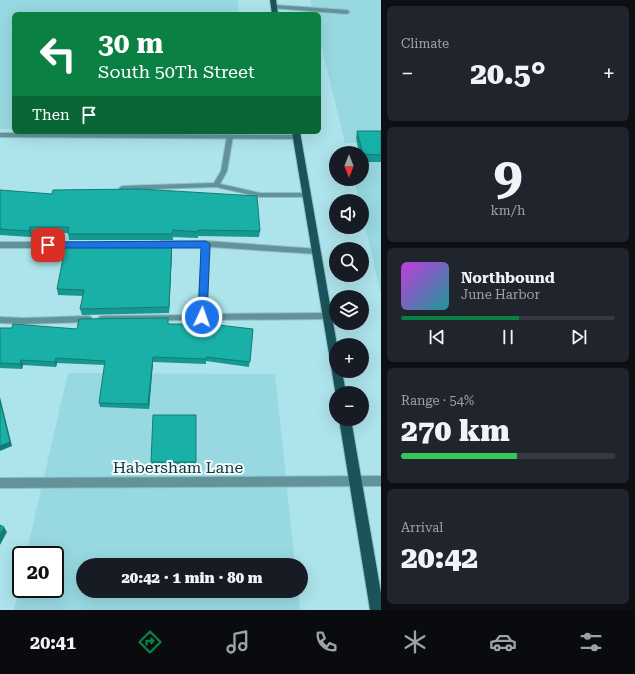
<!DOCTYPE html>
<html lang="en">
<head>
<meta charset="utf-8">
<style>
	body { margin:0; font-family:"Roboto Serif",serif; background:#20242c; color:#f1f3f6; height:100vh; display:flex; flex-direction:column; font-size:15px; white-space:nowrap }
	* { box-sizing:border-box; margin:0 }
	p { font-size:13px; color:#9ea1a6 }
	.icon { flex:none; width:22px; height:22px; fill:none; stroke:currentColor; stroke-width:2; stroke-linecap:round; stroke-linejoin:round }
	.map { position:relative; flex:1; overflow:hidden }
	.drawer { display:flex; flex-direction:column; gap:6px; padding:6px; background:#0d0f14; width:254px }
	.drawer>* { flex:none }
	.hud { position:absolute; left:12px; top:12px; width:309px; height:122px; border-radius:6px; box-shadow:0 4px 16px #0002; background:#0b8043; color:#fff; overflow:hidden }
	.needle { width:26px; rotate:180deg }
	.controls { position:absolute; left:329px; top:146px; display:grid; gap:8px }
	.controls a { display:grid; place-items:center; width:40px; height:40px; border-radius:50%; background:#171b24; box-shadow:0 4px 16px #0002; font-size:20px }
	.speed { position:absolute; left:12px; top:546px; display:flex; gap:8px; font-size:20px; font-weight:700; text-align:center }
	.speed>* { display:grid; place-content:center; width:52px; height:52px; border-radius:50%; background:#171b24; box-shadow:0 4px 16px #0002; line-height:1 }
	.speed .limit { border:2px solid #111; border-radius:6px; background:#fff; color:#111 }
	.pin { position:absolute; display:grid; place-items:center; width:34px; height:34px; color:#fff; margin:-17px; border-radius:8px; box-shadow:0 2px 6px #0006 }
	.me { position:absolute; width:44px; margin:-22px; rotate:3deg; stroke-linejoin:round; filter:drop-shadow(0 0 3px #0008) }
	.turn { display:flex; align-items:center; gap:14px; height:84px; padding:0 20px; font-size:18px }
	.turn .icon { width:52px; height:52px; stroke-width:2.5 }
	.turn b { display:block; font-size:28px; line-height:34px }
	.then { display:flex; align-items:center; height:38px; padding:0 20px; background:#0003; gap:8px; font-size:15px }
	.big { font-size:30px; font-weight:800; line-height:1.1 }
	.drawer .card { flex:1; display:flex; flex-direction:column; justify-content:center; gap:6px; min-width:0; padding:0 14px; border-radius:6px; background:#20242c }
	.drawer .dial { align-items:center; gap:0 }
	.dial b { font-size:52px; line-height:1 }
	.song { display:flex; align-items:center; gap:12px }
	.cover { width:48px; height:48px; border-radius:6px; background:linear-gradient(135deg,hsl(290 70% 55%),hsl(180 70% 35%)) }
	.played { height:4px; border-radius:2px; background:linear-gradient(90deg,#0b8043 55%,#363941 55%) }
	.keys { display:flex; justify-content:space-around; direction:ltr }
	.heat { display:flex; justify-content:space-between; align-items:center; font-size:22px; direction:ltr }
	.charge { height:6px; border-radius:3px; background:linear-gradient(90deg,#34c759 54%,#363941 0) }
	.trip { position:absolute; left:76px; top:558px; width:232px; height:40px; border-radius:20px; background:#171b24; box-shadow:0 4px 16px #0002; font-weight:800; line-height:40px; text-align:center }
	.tabs { display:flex; height:64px; justify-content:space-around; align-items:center; background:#090b0e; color:#9ea1a6 }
	.tabs .icon { width:28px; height:28px }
	.tabs .current { color:#0b8043 }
	.tabs b { font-size:18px; color:#f1f3f6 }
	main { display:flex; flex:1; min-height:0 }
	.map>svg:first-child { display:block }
	.built { fill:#98d8e1 }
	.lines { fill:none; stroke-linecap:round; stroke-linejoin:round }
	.lane-casing { stroke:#90bfc6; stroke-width:2 }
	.street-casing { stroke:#90bfc6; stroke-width:2 }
	.primary-casing { stroke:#90bfc6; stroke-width:2 }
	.lane { fill:#63939a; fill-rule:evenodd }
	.street { fill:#63939a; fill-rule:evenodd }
	.primary { fill:#1a535a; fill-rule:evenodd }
	.wall { fill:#169890 }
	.shaded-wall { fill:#127c75 }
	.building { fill:#19b1a7; stroke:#127c75 }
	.route { fill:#1a73e8; stroke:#114b97 }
	.labels { text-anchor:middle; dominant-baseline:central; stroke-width:4; stroke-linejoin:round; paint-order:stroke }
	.near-street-label { font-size:16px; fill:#1c3134; stroke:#edfcfe }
</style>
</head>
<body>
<main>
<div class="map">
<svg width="381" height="610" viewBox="0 0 381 610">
	<rect width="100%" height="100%" fill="#ade3eb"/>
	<path class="built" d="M0,0H238L239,14H14V129H0Z
		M310,0H381V143H345L319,36V14H314Z
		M381,150V294L362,213V201H359L354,179H362V153H348L347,151Z
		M68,373L275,374L295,565H83V591H298L300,610H14L21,578V589H55V555H26Z"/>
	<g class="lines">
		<g class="lane-casing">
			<path id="lane" d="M274,5L347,10L350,12L347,14L272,8V6Z
				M230,134L233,136L227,171L220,184L260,193H307L310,195L309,197H260L216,187L122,190L119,188L122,186L214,183L221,171L227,136Z
				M161,241H206L319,249L320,251L319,253L316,254L210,247L206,314L327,313L330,314L331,316L330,318L327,319L99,321L98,319L99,317L102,316L198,315L202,247H161L157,244Z
				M0,242H75L79,245L75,248H0Z
				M88,316L91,317L92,319L91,321L88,322L24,324L0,323V317L24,318Z"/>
		</g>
		<g class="street-casing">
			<path id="street" d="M0,133L297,135L300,137L297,139L0,137Z
				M381,476V486L0,488V478Z"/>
		</g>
		<g class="primary-casing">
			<path id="primary" d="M270,0H276L278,14H272Z
				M292,132H300L337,345H336V371H342L346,393H336V396Z
				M339,419H351L381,593V610H370Z"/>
		</g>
		<use href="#lane" class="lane"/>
		<use href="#street" class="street"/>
		<use href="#primary" class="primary"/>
	</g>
	<path class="wall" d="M357,131H381V162H362V153H359L356,138Z
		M0,190L260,231L259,237L198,236V238L173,237V240H69L68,233H32L31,237L0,235Z
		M172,249L169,313L82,315L80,309L83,296L58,295L57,289Z
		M169,324L253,329L249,367L206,361V364L153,362L149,409L100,407L99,403L105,365L57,363L56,367L23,365L22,369L0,368V328L77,329Z
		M196,415V467L151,468V462Z"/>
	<path class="shaded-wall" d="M30,227L32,233L31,237L29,231Z
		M172,242V249L169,313V307Z
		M153,357V362L149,409L148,404Z
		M56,358L57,363L56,367L55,362Z
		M21,360L23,365L22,369L20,364Z
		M0,397L12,446L0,451Z
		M4,527L7,532L0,545V534Z"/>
	<path class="building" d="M357,131H381V155L363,154Z
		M140,189L257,196L260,231L198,230V232L173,230L172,234H68L69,227H30L29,231L0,229V190L52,194L53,190Z
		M172,242L169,307L80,309L84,290L57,289L66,243Z
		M168,318V324H209L253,329L250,362L206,357V359L153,357L148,404L99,403L105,361L56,358L55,362L21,360L20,364L0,363V328H12L13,324L77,329L79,319Z
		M0,401L10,442L0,446Z
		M153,415H196V462H151Z
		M0,525L4,527L0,534Z"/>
	<path class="route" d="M206,241L210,244L207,317L202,321L198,317L201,248H48L44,245L48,242Z"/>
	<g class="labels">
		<g class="near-street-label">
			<text x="178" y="467">Habersham Lane</text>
		</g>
	</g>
</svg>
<div class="controls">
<a><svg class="needle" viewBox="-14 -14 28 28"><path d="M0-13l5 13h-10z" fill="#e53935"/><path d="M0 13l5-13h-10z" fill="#9ea1a6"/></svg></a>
<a><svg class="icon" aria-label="sound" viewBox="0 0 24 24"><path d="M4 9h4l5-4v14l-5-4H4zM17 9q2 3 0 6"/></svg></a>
<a><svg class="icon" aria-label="search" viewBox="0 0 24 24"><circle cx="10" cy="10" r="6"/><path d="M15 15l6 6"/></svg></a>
<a><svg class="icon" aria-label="layers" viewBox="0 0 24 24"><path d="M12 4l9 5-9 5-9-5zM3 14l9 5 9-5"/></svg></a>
<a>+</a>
<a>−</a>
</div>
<div class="speed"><div class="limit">20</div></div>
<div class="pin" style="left:48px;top:245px;background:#d93025"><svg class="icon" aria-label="arrive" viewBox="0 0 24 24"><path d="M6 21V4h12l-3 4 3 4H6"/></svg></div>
<svg class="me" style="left:202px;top:317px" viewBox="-20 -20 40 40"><circle r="17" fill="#1a73e8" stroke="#fff" stroke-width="3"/><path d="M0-11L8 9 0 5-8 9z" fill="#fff"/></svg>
<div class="trip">20:42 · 1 min · 80 m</div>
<div class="hud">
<div class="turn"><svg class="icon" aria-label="left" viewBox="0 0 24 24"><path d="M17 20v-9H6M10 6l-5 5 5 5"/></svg><div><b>30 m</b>South 50Th Street</div></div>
<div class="then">Then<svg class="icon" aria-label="arrive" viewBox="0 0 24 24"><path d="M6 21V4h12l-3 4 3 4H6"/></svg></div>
</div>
</div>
<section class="drawer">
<div class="card"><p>Climate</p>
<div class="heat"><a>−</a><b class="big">20.5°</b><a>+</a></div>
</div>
<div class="card dial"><b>9</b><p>km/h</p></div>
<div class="card">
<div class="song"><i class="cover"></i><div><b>Northbound</b><p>June Harbor</p></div></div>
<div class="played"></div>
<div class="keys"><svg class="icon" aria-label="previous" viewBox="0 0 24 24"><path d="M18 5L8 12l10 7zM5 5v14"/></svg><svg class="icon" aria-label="pause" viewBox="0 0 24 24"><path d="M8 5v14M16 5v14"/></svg><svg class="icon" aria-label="next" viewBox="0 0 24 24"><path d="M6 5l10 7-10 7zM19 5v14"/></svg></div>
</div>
<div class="card"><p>Range · 54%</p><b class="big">270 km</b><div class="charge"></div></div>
<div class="card"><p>Arrival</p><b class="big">20:42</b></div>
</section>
</main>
<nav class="tabs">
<b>20:41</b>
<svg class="icon current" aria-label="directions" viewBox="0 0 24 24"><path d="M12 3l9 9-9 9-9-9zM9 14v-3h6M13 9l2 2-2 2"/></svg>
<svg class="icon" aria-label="music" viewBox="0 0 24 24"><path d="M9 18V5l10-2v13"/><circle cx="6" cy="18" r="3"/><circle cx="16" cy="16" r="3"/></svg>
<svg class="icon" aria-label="phone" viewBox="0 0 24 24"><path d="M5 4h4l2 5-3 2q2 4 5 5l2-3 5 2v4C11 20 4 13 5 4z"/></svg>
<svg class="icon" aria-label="climate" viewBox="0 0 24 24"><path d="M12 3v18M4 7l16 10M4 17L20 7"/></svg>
<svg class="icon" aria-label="car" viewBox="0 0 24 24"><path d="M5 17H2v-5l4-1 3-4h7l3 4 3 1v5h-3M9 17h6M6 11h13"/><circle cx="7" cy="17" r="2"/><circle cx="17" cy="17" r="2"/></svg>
<svg class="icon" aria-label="filters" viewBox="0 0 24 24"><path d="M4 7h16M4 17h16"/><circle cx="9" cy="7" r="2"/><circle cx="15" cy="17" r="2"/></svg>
</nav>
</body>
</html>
